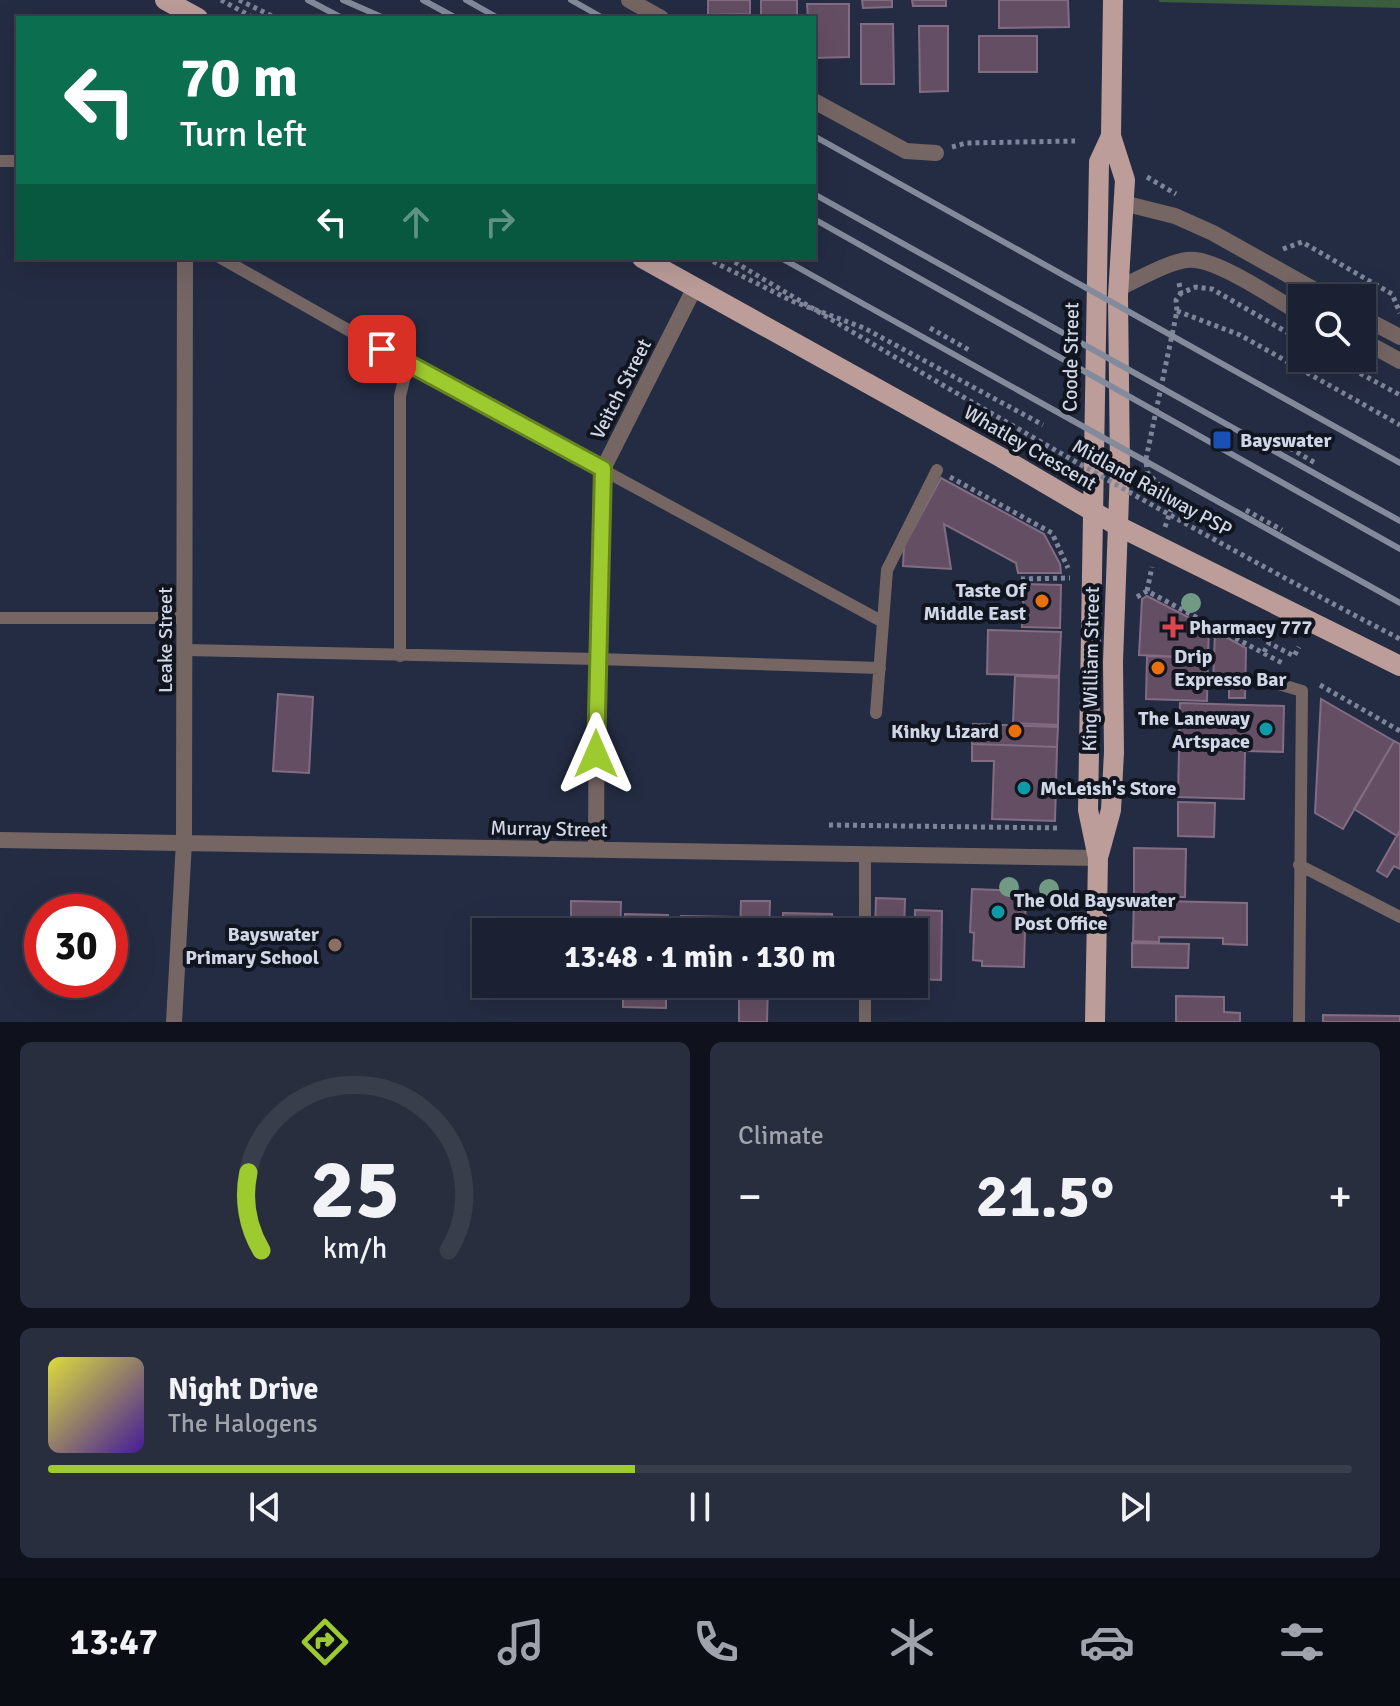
<!DOCTYPE html>
<html lang="en">
<head>
<meta charset="utf-8">
<style>
	body { margin:0; font-family:Signika,sans-serif; background:#282e3e; color:#f1f3f6; height:100vh; display:flex; flex-direction:column; font-size:30px; white-space:nowrap }
	* { box-sizing:border-box; margin:0 }
	p { font-size:26px; color:#a0a3ac }
	.icon { flex:none; width:44px; height:44px; fill:none; stroke:currentColor; stroke-width:2; stroke-linecap:round; stroke-linejoin:round }
	.map { position:relative; height:1022px; overflow:hidden }
	.panel { display:flex; flex-direction:column; gap:20px; padding:20px; background:#0f121c; flex:1 }
	.panel>* { flex:none }
	.top-card { position:absolute; left:16px; top:16px; width:800px; height:244px; border-radius:0px; box-shadow:0 8px 32px #0002,0 0 0 2px #393e4d; background:#0b6e4f; color:#fff; overflow:hidden }
	.buttons { position:absolute; left:1288px; top:284px; display:grid; gap:16px }
	.buttons a { display:grid; place-items:center; width:88px; height:88px; border-radius:0px; background:#1b2132; box-shadow:0 8px 32px #0002,0 0 0 2px #393e4d; font-size:40px }
	.speed { position:absolute; left:24px; top:894px; display:flex; gap:16px; font-size:40px; font-weight:700; text-align:center }
	.speed>* { display:grid; place-content:center; width:104px; height:104px; border-radius:50%; background:#1b2132; box-shadow:0 8px 32px #0002,0 0 0 2px #393e4d; line-height:1 }
	.speed .limit { border:12px solid #d22; background:#fff; color:#111 }
	.pin { position:absolute; display:grid; place-items:center; width:68px; height:68px; color:#fff; margin:-34px; border-radius:16px; box-shadow:0 4px 12px #0006 }
	.me { position:absolute; width:88px; margin:-44px; rotate:0deg; stroke-linejoin:round; filter:drop-shadow(0 0 6px #0008) }
	.turn { display:flex; align-items:center; gap:28px; height:168px; padding:0 32px; font-size:36px }
	.turn .icon { width:104px; height:104px; stroke-width:2.5 }
	.turn b { display:block; font-size:56px; line-height:68px }
	.lanes { display:flex; align-items:center; height:76px; padding:0 32px; background:#0003; justify-content:center; gap:40px; direction:ltr }
	.lanes .off { opacity:.35 }
	.big { font-size:60px; font-weight:700; line-height:1.1 }
	.panel .card { flex:1; display:flex; flex-direction:column; justify-content:center; gap:12px; min-width:0; padding:0 28px; border-radius:12px; background:#282e3e }
	.panel .dial { align-items:center; gap:0 }
	.dial svg { height:208px; overflow:visible; fill:none; stroke:#393e4d; stroke-width:7; stroke-linecap:round; text-anchor:middle }
	.dial text { fill:#f1f3f6; stroke:none }
	.song { display:flex; align-items:center; gap:24px }
	.cover { width:96px; height:96px; border-radius:12px; background:linear-gradient(135deg,hsl(60 70% 55%),hsl(260 70% 35%)) }
	.played { height:8px; border-radius:4px; background:linear-gradient(90deg,#9dca2f 45%,#393e4d 45%) }
	.keys { display:flex; justify-content:space-around; direction:ltr }
	.heat { display:flex; justify-content:space-between; align-items:center; font-size:44px; direction:ltr }
	.panel .tiles { flex:1; display:grid; gap:20px; grid-template-columns:1fr 1fr }
	.card:last-child { grid-column:span 2 }
	.trip { position:absolute; left:472px; top:918px; width:456px; height:80px; border-radius:0px; background:#1b2132; box-shadow:0 8px 32px #0002,0 0 0 2px #393e4d; font-weight:700; line-height:80px; text-align:center }
	.dock { display:flex; height:128px; justify-content:space-around; align-items:center; background:#0b0d14; color:#a0a3ac }
	.dock .icon { width:56px; height:56px }
	.dock .on { color:#9dca2f }
	.dock b { font-size:36px; color:#f1f3f6 }
	.map>svg:first-child { display:block }
	.green { fill:#395d3d }
	.building { fill:#644e63; stroke:#836c82; stroke-width:2 }
	.lines { fill:none; stroke-linecap:round; stroke-linejoin:round }
	.path { stroke:#7e8598; stroke-width:5; stroke-dasharray:4 4; stroke-linecap:butt }
	.lane { stroke:#756664; stroke-width:12 }
	.street { stroke:#756664; stroke-width:16 }
	.primary { stroke:#bc9d9a; stroke-width:20 }
	.rail { stroke:#838a9c; stroke-width:6 }
	.path-bridge { stroke:#7e8598; stroke-width:5; stroke-dasharray:4 4; stroke-linecap:butt }
	.tree { fill:#729983 }
	.route-casing { stroke:#66831f; stroke-width:20 }
	.route { stroke:#9dca2f; stroke-width:14 }
	.transit-dot { fill:#1a4fb4; stroke:#11151f; stroke-width:3 }
	.food-dot { fill:#e8710a; stroke:#11151f; stroke-width:3 }
	.health-dot { fill:#e0444e; stroke:#11151f; stroke-width:3 }
	.culture-dot { fill:#0f9aa8; stroke:#11151f; stroke-width:3 }
	.education-dot { fill:#8d6e63; stroke:#11151f; stroke-width:3 }
	.labels { text-anchor:middle; dominant-baseline:central; stroke-width:8; stroke-linejoin:round; paint-order:stroke }
	.street-label { font-size:20px; fill:#d0d6e5; stroke:#11151f }
	.poi-label { font-size:20px; font-weight:bold; fill:#d0d6e5; stroke:#11151f; text-anchor:start }
</style>
</head>
<body>
<div class="map">
<svg width="1400" height="1022" viewBox="0 0 1400 1022">
	<rect width="100%" height="100%" fill="#242c43"/>
	<path class="green" d="M1159,0H1400V8L1159,2Z"/>
	<path class="building" d="M708,0H750V14L708,15Z
		M761,0H797V18H773L772,15H761Z
		M862,0H892V7L863,8Z
		M912,0H946V6H913Z
		M999,0H1068L1069,27L999,28Z
		M807,4H849V57L814,58V18H808Z
		M861,24H893L894,84H861Z
		M919,26H948V91L920,92Z
		M979,36H1037V72H979Z
		M941,478L1044,534L1060,564L1061,573H1018L1016,563L944,524L951,569L903,566L904,546Z
		M1024,584L1061,585L1060,628L1022,627Z
		M1147,596L1209,628L1208,658L1139,655L1142,599Z
		M988,630L1061,632L1059,676L987,674Z
		M1215,631L1246,648L1245,698H1229V686L1213,685Z
		M1147,656L1208,658L1207,701L1146,699Z
		M1015,676L1059,678L1058,725L1013,723Z
		M278,694L313,697L309,773L273,771Z
		M1321,699L1394,741L1343,829L1315,813Z
		M1180,703L1284,706L1283,752L1179,749Z
		M973,724L1058,727L1057,747L972,744Z
		M1394,741L1400,744V830L1397,836L1354,809Z
		M972,744L1057,747L1055,821L992,819L994,761H972Z
		M1179,749L1245,751L1244,799L1178,797Z
		M1178,802L1215,803L1214,837L1178,836Z
		M1400,830V869L1394,866L1387,877L1377,871Z
		M1134,848L1186,849L1185,897L1134,896Z
		M972,889L1026,891L1024,967L982,966V961L973,960L974,933L970,932Z
		M1134,896L1162,897L1161,901L1247,903V945L1223,944V938L1159,937V942L1133,941Z
		M876,898L905,899L904,932H875Z
		M571,901L621,902L620,932H571Z
		M741,901H770L769,932H740Z
		M915,910L942,911L941,980L914,979Z
		M783,913L832,914V932H782Z
		M625,914L668,915L667,932H625Z
		M681,916L737,917V932H680Z
		M1132,943L1189,944L1188,968L1132,967Z
		M623,984H666V1008L623,1007Z
		M680,984H736L735,997L679,995Z
		M739,984H768L767,1022H739Z
		M782,984H831V997L782,996Z
		M1176,996L1224,997V1012L1240,1013V1022H1176Z
		M1323,1015L1400,1016V1022H1323Z"/>
	<g class="lines">
		<path class="path" d="M221,0L254,18
			M239,0L276,18
			M952,147L966,143L1075,141
			M1147,177L1176,194
			M1283,249L1302,242L1392,294L1400,313
			M706,258L792,301L864,328L1043,425
			M1179,283L1181,293L1196,287L1212,289L1302,341
			M1177,311L1240,335L1400,425
			M930,328L969,350
			M1332,358L1400,395
			M1283,444L1317,464
			M950,477L1052,533L1068,568
			M1246,510L1282,530
			M1165,527L1174,501L1147,472L1146,459L1177,311L1176,300L1181,293
			M1021,579L1070,578
			M1147,591L1152,567
			M1137,597L1147,591L1284,664
			M1264,652L1269,643L1294,656L1299,647
			M1320,685L1400,731
			M829,825L1060,828"/>
		<path class="lane" d="M0,161H18
			M221,258L408,364L883,622
			M0,618H186
			M185,650L597,659L880,668
			M400,656V396L408,364
			M1272,682L1302,691L1299,1022
			M876,713L887,570L937,470
			M865,855V932
			M1299,865L1400,917
			M865,984V1022"/>
		<path class="street" d="M629,0L661,18
			M814,101L906,151L936,153
			M1123,203L1175,216L1213,233L1329,298
			M1119,288C1138,280 1175,257 1195,260C1224,263 1275,299 1302,314
			M1362,317L1400,337
			M1362,340L1400,361
			M0,840L1098,858
			M596,850L597,659L603,469L695,287
			M174,1022L184,842L185,258"/>
		<path class="primary" d="M165,0L198,18
			M642,258L1002,458L1118,526L1400,666
			M1099,854L1111,810L1114,752L1113,662L1120,469L1118,296L1125,180L1111,136L1113,0
			M1095,1022L1098,858L1088,810L1099,162L1111,136"/>
		<path class="rail" d="M308,0L342,18
			M343,0L384,18
			M423,0L456,18
			M466,0L498,18
			M571,0L603,18
			M814,136L1400,463
			M814,194L1400,521
			M814,219L1400,549
			M781,258L1400,603"/>
		<path class="path-bridge" d="M728,258C949,390 1171,520 1400,639"/>
	</g>
	<g class="tree">
		<circle cx="1191" cy="603" r="10"/>
		<circle cx="1009" cy="887" r="10"/>
		<circle cx="1049" cy="889" r="10"/>
	</g>
	<g class="lines">
		<g class="route-casing">
			<path id="route" d="M382,349L603,469L596,754"/>
		</g>
		<use href="#route" class="route"/>
	</g>
	<rect class="transit-dot" x="1212" y="430" width="20" height="20" rx="4"/>
	<g class="food-dot">
		<circle cx="1042" cy="601" r="8"/>
		<circle cx="1158" cy="668" r="8"/>
		<circle cx="1015" cy="731" r="8"/>
	</g>
	<path class="health-dot" d="M1169 615h8v8h8v8h-8v8h-8v-8h-8v-8h8z"/>
	<g class="culture-dot">
		<circle cx="1266" cy="729" r="8"/>
		<circle cx="1024" cy="788" r="8"/>
		<circle cx="998" cy="912" r="8"/>
	</g>
	<circle class="education-dot" cx="335" cy="945" r="8"/>
	<g class="labels">
		<g class="street-label">
			<text transform="translate(1071 357) rotate(-89)">Coode Street</text>
			<text transform="translate(621 389) rotate(-63)">Veitch Street</text>
			<text transform="translate(1030 448) rotate(30)">Whatley Crescent</text>
			<text transform="translate(1152 488) rotate(29)">Midland Railway PSP</text>
			<text transform="translate(165 640) rotate(-90)">Leake Street</text>
			<text transform="translate(1091 669) rotate(-89)">King William Street</text>
			<text transform="translate(549 829) rotate(1)">Murray Street</text>
		</g>
		<g class="poi-label">
			<text x="1240" y="440">Bayswater</text>
			<text x="1026" y="590" text-anchor="end">Taste Of<tspan x="1026" dy="23">Middle East</tspan></text>
			<text x="1189" y="627">Pharmacy 777</text>
			<text x="1174" y="656">Drip<tspan x="1174" dy="23">Expresso Bar</tspan></text>
			<text x="1250" y="718" text-anchor="end">The Laneway<tspan x="1250" dy="23">Artspace</tspan></text>
			<text x="999" y="731" text-anchor="end">Kinky Lizard</text>
			<text x="1040" y="788">McLeish's Store</text>
			<text x="1014" y="900">The Old Bayswater<tspan x="1014" dy="23">Post Office</tspan></text>
			<text x="319" y="934" text-anchor="end">Bayswater<tspan x="319" dy="23">Primary School</tspan></text>
		</g>
	</g>
</svg>
<div class="buttons">
<a><svg class="icon" aria-label="search" viewBox="0 0 24 24"><circle cx="10" cy="10" r="6"/><path d="M15 15l6 6"/></svg></a>
</div>
<div class="speed"><div class="limit">30</div></div>
<div class="pin" style="left:382px;top:349px;background:#d93025"><svg class="icon" aria-label="arrive" viewBox="0 0 24 24"><path d="M6 21V4h12l-3 4 3 4H6"/></svg></div>
<svg class="me" style="left:596px;top:754px" viewBox="-20 -20 40 40"><path d="M0-17L14 15 0 8-14 15z" fill="#9dca2f" stroke="#fff" stroke-width="4"/></svg>
<div class="trip">13:48 · 1 min · 130 m</div>
<div class="top-card">
<div class="turn"><svg class="icon" aria-label="left" viewBox="0 0 24 24"><path d="M17 20v-9H6M10 6l-5 5 5 5"/></svg><div><b>70 m</b>Turn left</div></div>
<div class="lanes"><svg class="icon" aria-label="left" viewBox="0 0 24 24"><path d="M17 20v-9H6M10 6l-5 5 5 5"/></svg><svg class="icon off" aria-label="ahead" viewBox="0 0 24 24"><path d="M12 20V5M6 11l6-6 6 6"/></svg><svg class="icon off" aria-label="right" viewBox="0 0 24 24"><path d="M7 20v-9h11M14 6l5 5-5 5"/></svg></div>
</div>
</div>
<section class="panel">
<div class="tiles">
<div class="card dial"><svg viewBox="0 0 100 80">
<path d="M14 69A42 42 0 1 1 86 69"/>
<path d="M14 69A42 42 0 0 1 9 39" stroke="#9dca2f"/>
<text x="50" y="56" font-size="32" font-weight="700">25</text>
<text x="50" y="72" font-size="11">km/h</text>
</svg></div>
<div class="card"><p>Climate</p>
<div class="heat"><a>−</a><b class="big">21.5°</b><a>+</a></div>
</div>
<div class="card">
<div class="song"><i class="cover"></i><div><b>Night Drive</b><p>The Halogens</p></div></div>
<div class="played"></div>
<div class="keys"><svg class="icon" aria-label="previous" viewBox="0 0 24 24"><path d="M18 5L8 12l10 7zM5 5v14"/></svg><svg class="icon" aria-label="pause" viewBox="0 0 24 24"><path d="M8 5v14M16 5v14"/></svg><svg class="icon" aria-label="next" viewBox="0 0 24 24"><path d="M6 5l10 7-10 7zM19 5v14"/></svg></div>
</div>
</div>
</section>
<nav class="dock">
<b>13:47</b>
<svg class="icon on" aria-label="directions" viewBox="0 0 24 24"><path d="M12 3l9 9-9 9-9-9zM9 14v-3h6M13 9l2 2-2 2"/></svg>
<svg class="icon" aria-label="music" viewBox="0 0 24 24"><path d="M9 18V5l10-2v13"/><circle cx="6" cy="18" r="3"/><circle cx="16" cy="16" r="3"/></svg>
<svg class="icon" aria-label="phone" viewBox="0 0 24 24"><path d="M5 4h4l2 5-3 2q2 4 5 5l2-3 5 2v4C11 20 4 13 5 4z"/></svg>
<svg class="icon" aria-label="climate" viewBox="0 0 24 24"><path d="M12 3v18M4 7l16 10M4 17L20 7"/></svg>
<svg class="icon" aria-label="car" viewBox="0 0 24 24"><path d="M5 17H2v-5l4-1 3-4h7l3 4 3 1v5h-3M9 17h6M6 11h13"/><circle cx="7" cy="17" r="2"/><circle cx="17" cy="17" r="2"/></svg>
<svg class="icon" aria-label="filters" viewBox="0 0 24 24"><path d="M4 7h16M4 17h16"/><circle cx="9" cy="7" r="2"/><circle cx="15" cy="17" r="2"/></svg>
</nav>
</body>
</html>
